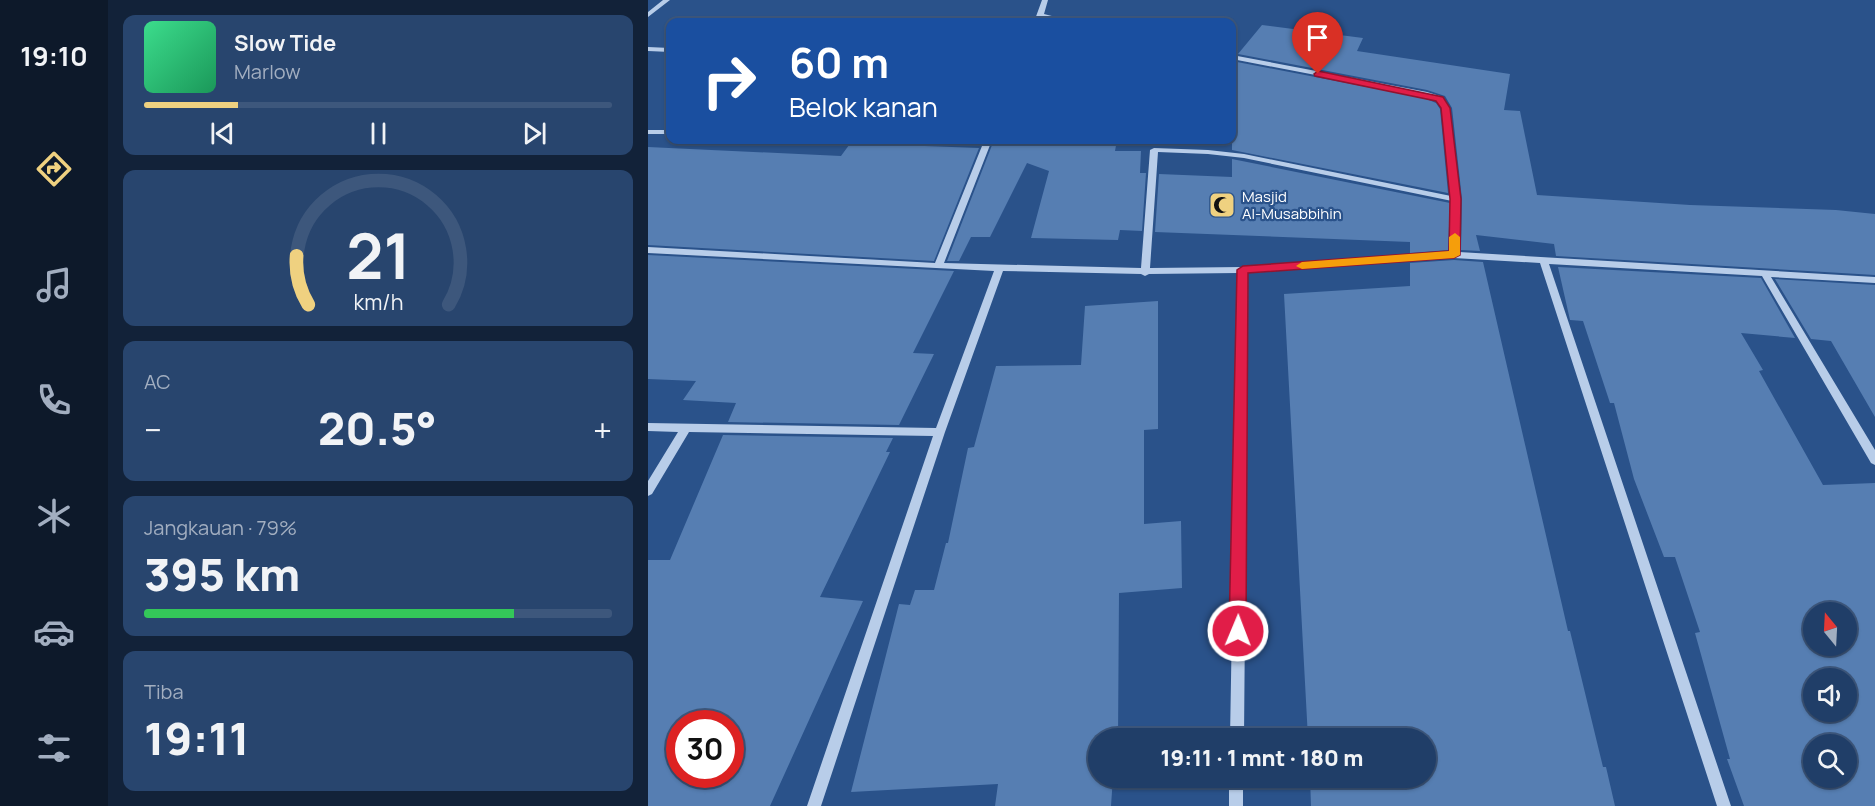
<!DOCTYPE html>
<html lang="id">
<head>
<meta charset="utf-8">
<style>
	body { margin:0; font-family:Manrope,sans-serif; background:#28456e; color:#f1f3f6; height:100vh; display:flex; flex-direction:column; font-size:22px; white-space:nowrap }
	* { box-sizing:border-box; margin:0 }
	p { font-size:20px; color:#a2aec0 }
	.icon { flex:none; width:33px; height:33px; fill:none; stroke:currentColor; stroke-width:2; stroke-linecap:round; stroke-linejoin:round }
	.map { position:relative; flex:1; overflow:hidden }
	.sheet { display:flex; flex-direction:column; gap:15px; padding:15px; background:#122239; width:540px }
	.sheet>* { flex:none }
	.guide { position:absolute; left:18px; top:18px; width:570px; height:126px; border-radius:12px; box-shadow:0 2px 4px #0004,0 0 0 2px #3d577c; background:#1a4fa0; color:#fff; overflow:hidden }
	.needle { width:39px; rotate:342deg }
	.controls { position:absolute; left:1155px; top:602px; display:grid; gap:12px }
	.controls a { display:grid; place-items:center; width:54px; height:54px; border-radius:50%; background:#203e68; box-shadow:0 2px 4px #0004,0 0 0 2px #3d577c; font-size:30px }
	.speed { position:absolute; left:18px; top:710px; display:flex; gap:12px; font-size:30px; font-weight:700; text-align:center }
	.speed>* { display:grid; place-content:center; width:78px; height:78px; border-radius:50%; background:#203e68; box-shadow:0 2px 4px #0004,0 0 0 2px #3d577c; line-height:1 }
	.speed .limit { border:9px solid #d22; background:#fff; color:#111 }
	.pin { position:absolute; display:grid; place-items:center; width:51px; height:51px; color:#fff; margin:-62px -26px; border-radius:50% 50% 50% 0; rotate:-45deg; box-shadow:0 0 6px #0007 }
	.pin .icon { rotate:45deg }
	.me { position:absolute; width:66px; margin:-33px; rotate:1deg; stroke-linejoin:round; filter:drop-shadow(0 0 4px #0008) }
	.turn { display:flex; align-items:center; gap:21px; height:126px; padding:0 24px; font-size:27px }
	.turn .icon { width:78px; height:78px; stroke-width:2.5 }
	.turn b { display:block; font-size:42px; line-height:51px }
	.big { font-size:45px; font-weight:800; line-height:1.1 }
	.sheet .tile { flex:1; display:flex; flex-direction:column; justify-content:center; gap:9px; min-width:0; padding:0 21px; border-radius:12px; background:#28456e }
	.sheet .dial { align-items:center; gap:0 }
	.dial svg { height:156px; overflow:visible; fill:none; stroke:#3d577c; stroke-width:7; stroke-linecap:round; text-anchor:middle }
	.dial text { fill:#f1f3f6; stroke:none }
	.song { display:flex; align-items:center; gap:18px }
	.cover { width:72px; height:72px; border-radius:9px; background:linear-gradient(135deg,hsl(150 70% 55%),hsl(150 70% 35%)) }
	.played { height:6px; border-radius:3px; background:linear-gradient(90deg,#efd180 20%,#3d577c 20%) }
	.keys { display:flex; justify-content:space-around; direction:ltr }
	.heat { display:flex; justify-content:space-between; align-items:center; font-size:33px; direction:ltr }
	.charge { height:9px; border-radius:4px; background:linear-gradient(90deg,#34c759 79%,#3d577c 0) }
	.trip { position:absolute; left:440px; top:728px; width:348px; height:60px; border-radius:30px; background:#203e68; box-shadow:0 2px 4px #0004,0 0 0 2px #3d577c; font-weight:800; line-height:60px; text-align:center }
	main { display:flex; flex:1; min-height:0 }
	.menu { display:flex; flex-direction:column; width:108px; justify-content:space-around; align-items:center; background:#0d192a; color:#a2aec0 }
	.menu .icon { width:42px; height:42px }
	.menu .selected { color:#efd180 }
	.menu b { font-size:27px; color:#f1f3f6 }
	.map>svg:first-child { display:block }
	.building { fill:#567eb2; fill-rule:evenodd }
	.lines { fill:none; stroke-linecap:round; stroke-linejoin:round }
	.minor { fill:#b8cde9; fill-rule:evenodd }
	.route { fill:#e11d48; stroke:#92132f; stroke-width:1.5 }
	.slow { fill:#f59e0b }
	.labels { text-anchor:middle; dominant-baseline:central; stroke-width:4.5; stroke-linejoin:round; paint-order:stroke }
	.far-poi-label { font-size:15px; fill:#fff; stroke:#2a528a; text-anchor:start }
</style>
</head>
<body>
<main>
<nav class="menu">
<b>19:10</b>
<svg class="icon selected" aria-label="directions" viewBox="0 0 24 24"><path d="M12 3l9 9-9 9-9-9zM9 14v-3h6M13 9l2 2-2 2"/></svg>
<svg class="icon" aria-label="music" viewBox="0 0 24 24"><path d="M9 18V5l10-2v13"/><circle cx="6" cy="18" r="3"/><circle cx="16" cy="16" r="3"/></svg>
<svg class="icon" aria-label="phone" viewBox="0 0 24 24"><path d="M5 4h4l2 5-3 2q2 4 5 5l2-3 5 2v4C11 20 4 13 5 4z"/></svg>
<svg class="icon" aria-label="climate" viewBox="0 0 24 24"><path d="M12 3v18M4 7l16 10M4 17L20 7"/></svg>
<svg class="icon" aria-label="car" viewBox="0 0 24 24"><path d="M5 17H2v-5l4-1 3-4h7l3 4 3 1v5h-3M9 17h6M6 11h13"/><circle cx="7" cy="17" r="2"/><circle cx="17" cy="17" r="2"/></svg>
<svg class="icon" aria-label="filters" viewBox="0 0 24 24"><path d="M4 7h16M4 17h16"/><circle cx="9" cy="7" r="2"/><circle cx="15" cy="17" r="2"/></svg>
</nav>
<section class="sheet">
<div class="tile">
<div class="song"><i class="cover"></i><div><b>Slow Tide</b><p>Marlow</p></div></div>
<div class="played"></div>
<div class="keys"><svg class="icon" aria-label="previous" viewBox="0 0 24 24"><path d="M18 5L8 12l10 7zM5 5v14"/></svg><svg class="icon" aria-label="pause" viewBox="0 0 24 24"><path d="M8 5v14M16 5v14"/></svg><svg class="icon" aria-label="next" viewBox="0 0 24 24"><path d="M6 5l10 7-10 7zM19 5v14"/></svg></div>
</div>
<div class="tile dial"><svg viewBox="0 0 100 80">
<path d="M14 69A42 42 0 1 1 86 69"/>
<path d="M14 69A42 42 0 0 1 8 44" stroke="#efd180"/>
<text x="50" y="56" font-size="32" font-weight="700">21</text>
<text x="50" y="72" font-size="11">km/h</text>
</svg></div>
<div class="tile"><p>AC</p>
<div class="heat"><a>−</a><b class="big">20.5°</b><a>+</a></div>
</div>
<div class="tile"><p>Jangkauan · 79%</p><b class="big">395 km</b><div class="charge"></div></div>
<div class="tile"><p>Tiba</p><b class="big">19:11</b></div>
</section>
<div class="map">
<svg width="1227" height="806" viewBox="0 0 1227 806">
	<rect width="100%" height="100%" fill="#2a528a"/>
	<path class="building" d="M614,25L715,38L709,51L862,74L856,110L872,111L889,195L1042,205L1188,210L1227,214V275L908,256L906,244L828,235L832,251L813,250L814,199L804,108L797,96L779,90L590,54Z
		M584,61L776,98L788,103L792,109L800,193L584,150Z
		M346,140H469L467,151H493L492,173H498L494,231L472,230L470,240L383,238L401,171L379,163L342,237H323L311,261H299Z
		M204,141H218L223,144L331,148L286,261L0,245V147L193,156Z
		M584,159L802,203L800,250L762,253V242L507,232L511,174L584,177Z
		M0,255L306,271L265,353L286,354L251,425L80,422L88,403L35,400L48,381L0,379Z
		M806,260L835,262L920,631H922L955,767H958L967,806H663L662,777H777V738H660L636,294L762,286V263Z
		M910,267L1113,278L1147,338L1093,333L1115,370L1111,371L1175,485L1227,483V806H1096L1079,759H1082L1047,633L1052,632L1027,557H1016L986,479L966,403H962L935,321L922,320ZM1166,612H1198V645H1166ZM1166,678H1198V711H1166ZM1166,744H1198V777H1166Z
		M1127,279L1227,285V417L1183,341L1163,339Z
		M510,301V429L496,430V524L533,521L534,588L471,593L470,738H450V777H465L463,806H347L350,784L203,792L251,604L262,605L267,590H286L298,543H300L320,448L326,447L348,366L433,365L437,306Z
		M75,435L245,438L238,452H242L172,597L215,601L122,806H0V560H22ZM32,723H82V774H32Z"/>
	<g class="lines">
		<path class="minor" d="M15,0H22L0,17V12Z
			M394,0H400L396,14L427,22H418L394,17L392,22H386Z
			M0,47L22,48V52L0,51Z
			M584,55L779,92L795,97L802,108L812,199L811,252L1227,277V283L1123,277L1227,450V465L1223,463L1114,276L901,264L1083,806H1069L892,263L806,258L600,273L596,738H582L590,273L501,274L497,276L493,274L355,271L297,432L173,806H159L285,436L41,432L4,494L0,496V481L30,432L0,431V423L288,428L346,271L0,253V247L287,263L334,146L223,142L220,140L336,142L337,140H344L296,263L493,268L502,150L506,148L560,150L596,154L803,196L794,108L789,101L777,96L584,59ZM510,152L560,154L596,158L804,201L802,252L595,267L502,268Z
			M0,130H22V134H0Z
			M581,777H595V806H581Z"/>
	</g>
	<path class="route" d="M670,71L795,97L802,108L813,199L812,255L806,258L600,273L598,631L596,637L590,639L584,637L581,631L589,270L595,266L801,251L802,199L793,108L788,101L667,76L666,74Z"/>
	<path class="slow" d="M807,233L812,237V255L806,258L654,269L648,266L654,262L801,251V237Z"/>
	<defs>
		<g id="mosque-square" transform="scale(1.35)"><rect x="-9" y="-9" width="18" height="18" rx="4" fill="#efd180" stroke="#2a528a"/><path d="M3.5-4.9A6 6 0 1 0 3.5 4.9A5 5 0 1 1 3.5-4.9Z" fill="#111"/></g>
	</defs>
	<g fill-rule="evenodd">
		<use href="#mosque-square" x="574" y="205"/>
	</g>
	<g class="labels">
		<g class="far-poi-label">
			<text x="594" y="196">Masjid<tspan x="594" dy="17">Al-Musabbihin</tspan></text>
		</g>
	</g>
</svg>
<div class="controls">
<a><svg class="needle" viewBox="-14 -14 28 28"><path d="M0-13l5 13h-10z" fill="#e53935"/><path d="M0 13l5-13h-10z" fill="#a2aec0"/></svg></a>
<a><svg class="icon" aria-label="sound" viewBox="0 0 24 24"><path d="M4 9h4l5-4v14l-5-4H4zM17 9q2 3 0 6"/></svg></a>
<a><svg class="icon" aria-label="search" viewBox="0 0 24 24"><circle cx="10" cy="10" r="6"/><path d="M15 15l6 6"/></svg></a>
</div>
<div class="speed"><div class="limit">30</div></div>
<div class="pin" style="left:670px;top:74px;background:#d93025"><svg class="icon" aria-label="arrive" viewBox="0 0 24 24"><path d="M6 21V4h12l-3 4 3 4H6"/></svg></div>
<svg class="me" style="left:590px;top:631px" viewBox="-20 -20 40 40"><circle r="17" fill="#e11d48" stroke="#fff" stroke-width="3"/><path d="M0-11L8 9 0 5-8 9z" fill="#fff"/></svg>
<div class="trip">19:11 · 1 mnt · 180 m</div>
<div class="guide">
<div class="turn"><svg class="icon" aria-label="right" viewBox="0 0 24 24"><path d="M7 20v-9h11M14 6l5 5-5 5"/></svg><div><b>60 m</b>Belok kanan</div></div>
</div>
</div>
</main>
</body>
</html>
